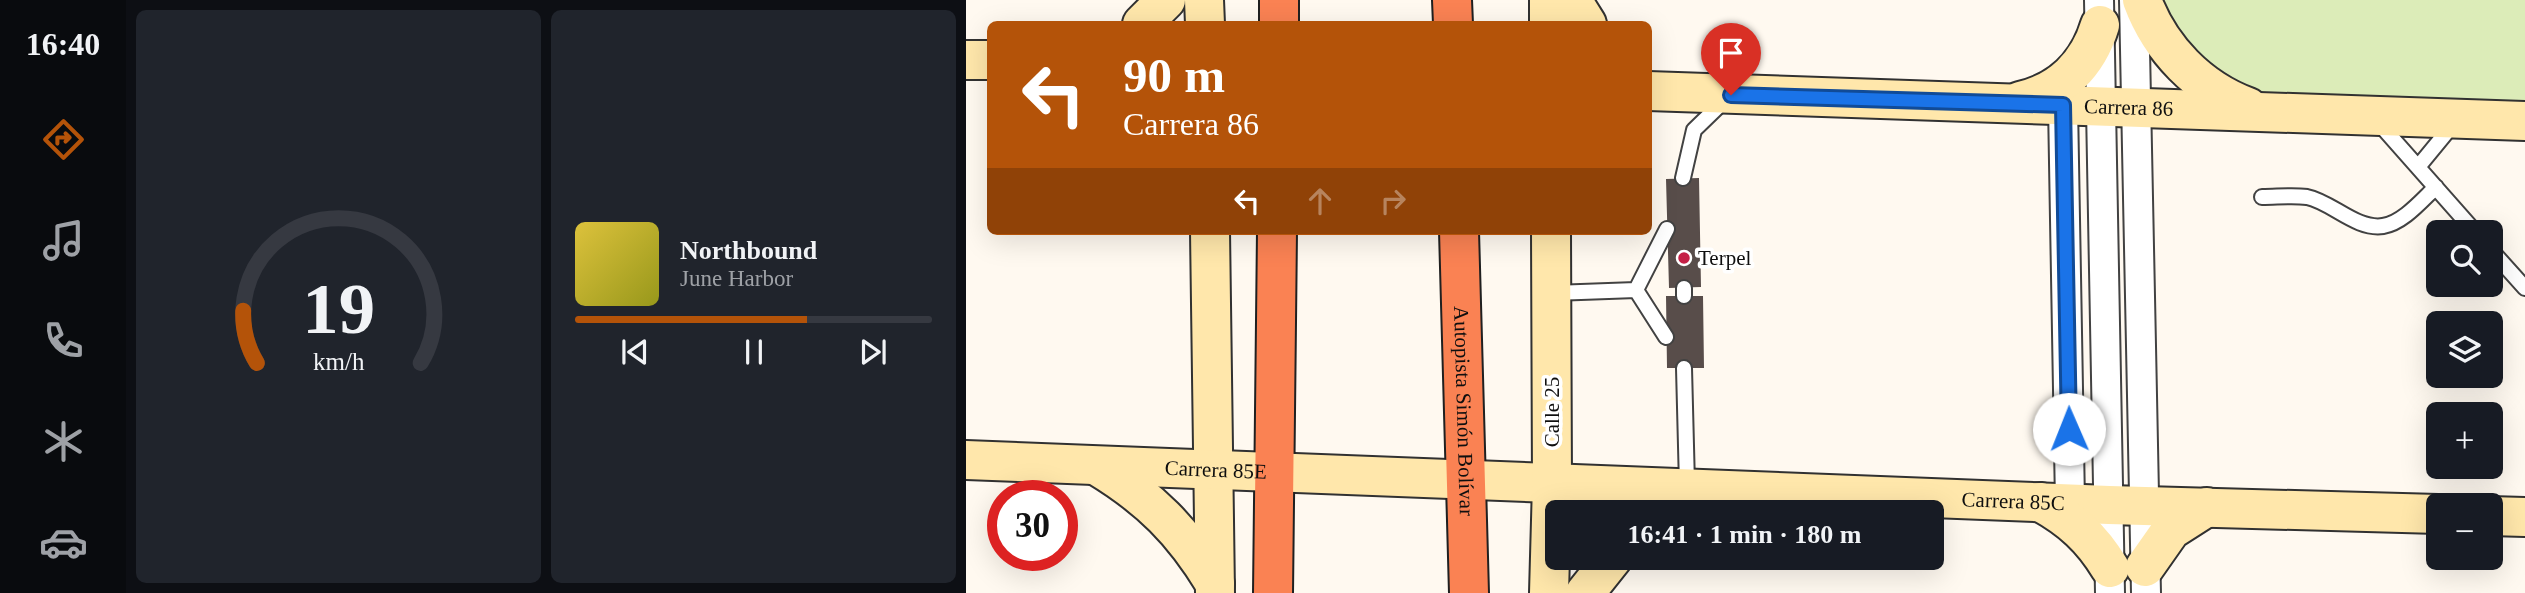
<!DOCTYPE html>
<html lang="en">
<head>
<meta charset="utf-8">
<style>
	body { margin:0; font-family:Georgia,serif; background:#20242c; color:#f1f3f6; height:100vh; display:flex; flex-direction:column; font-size:26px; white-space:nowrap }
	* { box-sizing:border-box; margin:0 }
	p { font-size:23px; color:#9ea1a6 }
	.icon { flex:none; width:38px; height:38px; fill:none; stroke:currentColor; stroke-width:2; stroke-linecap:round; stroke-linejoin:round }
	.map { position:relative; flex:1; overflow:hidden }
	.panel { display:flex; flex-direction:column; gap:10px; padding:10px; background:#0d0f14; width:840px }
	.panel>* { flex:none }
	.top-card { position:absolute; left:21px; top:21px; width:665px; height:214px; border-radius:10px; box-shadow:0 7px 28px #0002; background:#b45309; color:#fff; overflow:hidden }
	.buttons { position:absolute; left:1460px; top:220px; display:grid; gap:14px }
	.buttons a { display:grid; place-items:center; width:77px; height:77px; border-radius:10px; background:#171b24; box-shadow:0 7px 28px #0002; font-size:35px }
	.speed { position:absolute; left:21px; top:480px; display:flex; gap:14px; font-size:35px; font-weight:700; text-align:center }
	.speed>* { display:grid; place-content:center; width:91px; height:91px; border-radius:50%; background:#171b24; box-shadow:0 7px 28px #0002; line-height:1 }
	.speed .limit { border:10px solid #d22; background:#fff; color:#111 }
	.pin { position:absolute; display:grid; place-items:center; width:60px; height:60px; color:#fff; margin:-72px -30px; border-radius:50% 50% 50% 0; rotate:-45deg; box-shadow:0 0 7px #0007 }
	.pin .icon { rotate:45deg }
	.me { position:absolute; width:77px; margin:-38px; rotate:359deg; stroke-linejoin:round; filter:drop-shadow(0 0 5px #0008) }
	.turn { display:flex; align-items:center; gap:24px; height:147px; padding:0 21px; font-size:32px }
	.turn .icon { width:91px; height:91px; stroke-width:2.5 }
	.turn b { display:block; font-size:49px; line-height:60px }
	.lanes { display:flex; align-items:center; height:66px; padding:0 21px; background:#0003; justify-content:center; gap:35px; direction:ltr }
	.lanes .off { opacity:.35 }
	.panel .card { flex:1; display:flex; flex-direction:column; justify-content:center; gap:10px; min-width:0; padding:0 24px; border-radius:10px; background:#20242c }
	.panel .dial { align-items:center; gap:0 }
	.dial svg { height:182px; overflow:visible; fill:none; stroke:#363941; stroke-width:7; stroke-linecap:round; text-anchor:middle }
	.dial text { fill:#f1f3f6; stroke:none }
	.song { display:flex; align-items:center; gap:21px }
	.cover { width:84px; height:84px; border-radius:10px; background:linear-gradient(135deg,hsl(50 70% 55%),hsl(60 70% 35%)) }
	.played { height:7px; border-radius:4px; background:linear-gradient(90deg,#b45309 65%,#363941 65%) }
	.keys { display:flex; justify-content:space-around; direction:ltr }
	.panel .tiles { flex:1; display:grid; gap:10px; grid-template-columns:repeat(2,1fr) }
	.trip { position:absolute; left:579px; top:500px; width:399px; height:70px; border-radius:10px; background:#171b24; box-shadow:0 7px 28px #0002; font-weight:700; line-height:70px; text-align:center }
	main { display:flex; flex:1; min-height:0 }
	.tabs { display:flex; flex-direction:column; width:126px; justify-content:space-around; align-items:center; background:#090b0e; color:#9ea1a6 }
	.tabs .icon { width:49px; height:49px }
	.tabs .on { color:#b45309 }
	.tabs b { font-size:32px; color:#f1f3f6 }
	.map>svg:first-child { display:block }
	.green { fill:#dcecb8 }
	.building { fill:#584d4a }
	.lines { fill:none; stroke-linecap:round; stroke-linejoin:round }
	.lane-casing { stroke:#424242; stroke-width:18 }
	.street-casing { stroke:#424242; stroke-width:32 }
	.secondary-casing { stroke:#313131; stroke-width:42 }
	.highway-casing { stroke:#202020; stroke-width:42 }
	.lane { stroke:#fff; stroke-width:14 }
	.street { stroke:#fff; stroke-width:28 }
	.secondary { stroke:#ffe7ab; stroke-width:38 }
	.highway { stroke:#fa8253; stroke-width:38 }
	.route-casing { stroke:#114b97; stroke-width:18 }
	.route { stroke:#1a73e8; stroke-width:12 }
	.poi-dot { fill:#c52046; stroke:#fff; stroke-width:2.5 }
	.labels { text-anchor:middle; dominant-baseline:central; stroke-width:7; stroke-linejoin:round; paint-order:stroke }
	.street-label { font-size:21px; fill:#0f0f0f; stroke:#fff }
	.poi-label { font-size:21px; fill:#0f0f0f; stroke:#fff; text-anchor:start }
</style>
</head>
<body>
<main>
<nav class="tabs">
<b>16:40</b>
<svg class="icon on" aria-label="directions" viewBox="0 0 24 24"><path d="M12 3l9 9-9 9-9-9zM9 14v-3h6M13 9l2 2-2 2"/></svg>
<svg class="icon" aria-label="music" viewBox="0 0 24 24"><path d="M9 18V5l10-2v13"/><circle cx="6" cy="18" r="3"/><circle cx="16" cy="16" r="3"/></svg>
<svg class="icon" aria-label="phone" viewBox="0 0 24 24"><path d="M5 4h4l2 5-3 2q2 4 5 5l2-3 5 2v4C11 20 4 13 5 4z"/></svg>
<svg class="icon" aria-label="climate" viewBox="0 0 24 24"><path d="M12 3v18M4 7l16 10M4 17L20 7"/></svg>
<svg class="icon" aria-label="car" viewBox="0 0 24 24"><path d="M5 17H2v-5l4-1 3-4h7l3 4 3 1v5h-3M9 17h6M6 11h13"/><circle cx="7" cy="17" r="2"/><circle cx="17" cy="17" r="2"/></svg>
</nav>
<section class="panel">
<div class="tiles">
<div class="card dial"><svg viewBox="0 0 100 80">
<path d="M14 69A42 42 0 1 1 86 69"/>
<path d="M14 69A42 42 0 0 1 8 46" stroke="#b45309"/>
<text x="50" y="56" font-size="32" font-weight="700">19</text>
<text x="50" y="72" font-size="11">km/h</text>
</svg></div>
<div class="card">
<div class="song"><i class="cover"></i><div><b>Northbound</b><p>June Harbor</p></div></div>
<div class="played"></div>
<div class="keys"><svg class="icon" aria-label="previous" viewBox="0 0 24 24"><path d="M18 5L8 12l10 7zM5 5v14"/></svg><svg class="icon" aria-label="pause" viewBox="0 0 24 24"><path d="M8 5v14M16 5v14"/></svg><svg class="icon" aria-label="next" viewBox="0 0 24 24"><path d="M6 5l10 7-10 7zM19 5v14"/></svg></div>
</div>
</div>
</section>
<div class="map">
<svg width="1559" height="593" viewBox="0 0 1559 593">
	<rect width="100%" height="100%" fill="#fff9f0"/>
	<path class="green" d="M1176,0H1559V121L1294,111Z"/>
	<path class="building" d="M733,178L735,287L703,288L700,179Z
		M700,296H737L738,368H701Z"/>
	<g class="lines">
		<g class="lane-casing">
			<path id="lane" d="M1411,121L1510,233
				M1452,167L1489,122
				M717,178L728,130L759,100
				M1296,197C1311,197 1326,195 1341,197C1366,202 1390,230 1417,226C1437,223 1456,200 1470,187
				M1524,249L1559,288
				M718,288V296
				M587,293L670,290
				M700,337L670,290L701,229
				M718,368L721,485"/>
		</g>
		<g class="street-casing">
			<path id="street" d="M1133,0L1144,593
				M1168,0L1180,593
				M1097,105L1104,503"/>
		</g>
		<g class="secondary-casing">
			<g id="secondary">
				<path d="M238,0L239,24"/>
				<path d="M583,0V24"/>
				<path d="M606,0L621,24"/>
				<path d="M1176,0C1194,49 1233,89 1282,107"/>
				<path d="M176,24L200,0"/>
				<path d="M0,60H24"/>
				<path id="s1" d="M682,91L1559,121"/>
				<path d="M1054,101C1094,92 1122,65 1134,25"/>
				<path d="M244,231L249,593"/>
				<path id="s2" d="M0,460L1143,505L1472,514"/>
				<path d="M131,466C184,498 217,531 249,584"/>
				<path d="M1074,502C1105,519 1126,538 1144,568"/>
				<path d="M1524,516L1559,517"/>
				<path d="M1179,567L1205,530L1241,507"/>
				<path d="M583,593L586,484L585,231"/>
				<path d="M619,593L647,558"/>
			</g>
		</g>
		<g class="highway-casing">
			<g id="highway">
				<path d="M486,0L487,24"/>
				<path d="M313,24V0"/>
				<path id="s3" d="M493,231L503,593"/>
				<path d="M307,593L311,231"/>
			</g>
		</g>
		<use href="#lane" class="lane"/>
		<use href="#street" class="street"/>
		<use href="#secondary" class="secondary"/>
		<use href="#highway" class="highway"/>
	</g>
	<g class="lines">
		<g class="route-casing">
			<path id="route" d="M765,95L1097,105L1103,429"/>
		</g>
		<use href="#route" class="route"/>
	</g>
	<circle class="poi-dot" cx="718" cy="258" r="7"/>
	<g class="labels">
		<g class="street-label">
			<text stroke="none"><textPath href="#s1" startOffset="481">Carrera 86</textPath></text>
			<text stroke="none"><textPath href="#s3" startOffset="180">Autopista Simón Bolívar</textPath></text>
			<text transform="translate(586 412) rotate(-90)">Calle 25</text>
			<text stroke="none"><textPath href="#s2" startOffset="250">Carrera 85E</textPath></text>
			<text stroke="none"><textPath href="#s2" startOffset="1048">Carrera 85C</textPath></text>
		</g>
		<g class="poi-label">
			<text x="732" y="258">Terpel</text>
		</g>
	</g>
</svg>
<div class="buttons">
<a><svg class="icon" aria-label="search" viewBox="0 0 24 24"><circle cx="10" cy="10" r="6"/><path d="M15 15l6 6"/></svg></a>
<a><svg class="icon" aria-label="layers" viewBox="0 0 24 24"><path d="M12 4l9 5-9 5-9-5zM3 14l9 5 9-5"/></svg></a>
<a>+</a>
<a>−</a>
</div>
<div class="speed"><div class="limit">30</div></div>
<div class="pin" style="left:765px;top:95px;background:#d93025"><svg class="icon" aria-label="arrive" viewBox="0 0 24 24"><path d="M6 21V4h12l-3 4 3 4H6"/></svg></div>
<svg class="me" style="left:1103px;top:429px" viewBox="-20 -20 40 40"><circle r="19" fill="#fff"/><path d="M0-13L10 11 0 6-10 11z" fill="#1a73e8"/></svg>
<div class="trip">16:41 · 1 min · 180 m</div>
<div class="top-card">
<div class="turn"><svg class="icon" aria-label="left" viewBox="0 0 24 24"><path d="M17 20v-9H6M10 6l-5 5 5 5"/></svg><div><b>90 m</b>Carrera 86</div></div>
<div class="lanes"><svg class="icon" aria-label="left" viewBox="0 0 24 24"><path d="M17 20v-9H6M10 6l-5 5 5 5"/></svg><svg class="icon off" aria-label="ahead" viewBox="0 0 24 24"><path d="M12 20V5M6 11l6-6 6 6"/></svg><svg class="icon off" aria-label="right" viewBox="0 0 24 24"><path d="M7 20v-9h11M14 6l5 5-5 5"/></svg></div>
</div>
</div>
</main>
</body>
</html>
